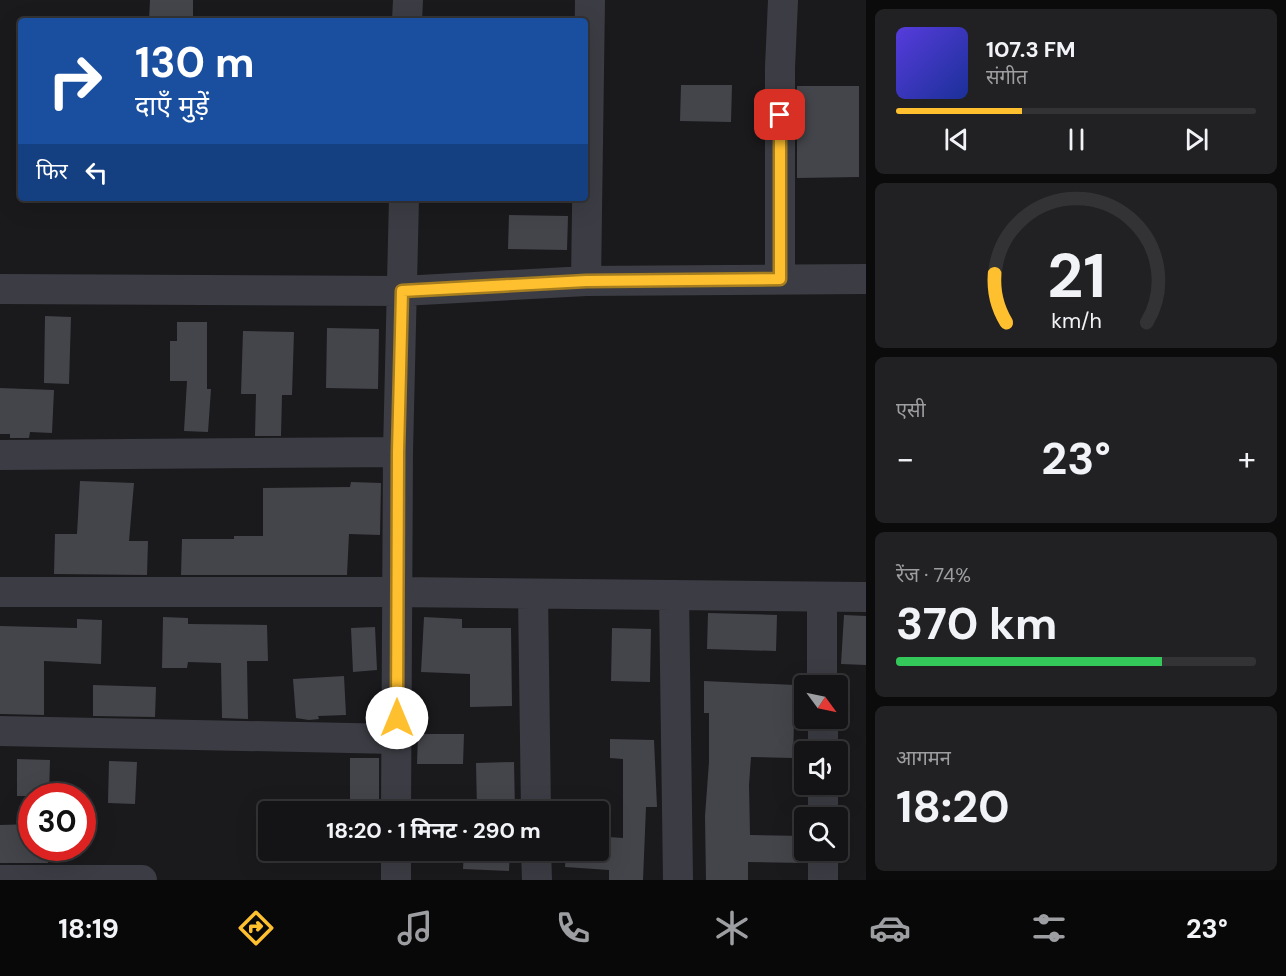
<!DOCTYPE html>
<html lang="hi">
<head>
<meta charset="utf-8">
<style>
	body { margin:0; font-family:"DM Sans","Noto Sans Devanagari",sans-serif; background:#212123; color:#f1f3f6; height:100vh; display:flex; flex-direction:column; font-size:22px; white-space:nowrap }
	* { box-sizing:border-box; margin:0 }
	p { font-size:20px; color:#9d9ea1 }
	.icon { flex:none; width:33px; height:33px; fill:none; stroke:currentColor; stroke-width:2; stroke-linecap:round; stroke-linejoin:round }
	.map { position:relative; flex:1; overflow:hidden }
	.side { display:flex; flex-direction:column; gap:9px; padding:9px; background:#0b0b0c; width:420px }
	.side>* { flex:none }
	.hud { position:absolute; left:18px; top:18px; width:570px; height:183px; border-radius:6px; box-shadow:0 6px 24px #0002,0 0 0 2px #333335; background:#1a4fa0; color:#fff; overflow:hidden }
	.needle { width:39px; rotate:123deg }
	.tools { position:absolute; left:794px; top:675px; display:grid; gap:12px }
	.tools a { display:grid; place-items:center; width:54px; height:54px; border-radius:6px; background:#141416; box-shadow:0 6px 24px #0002,0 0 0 2px #333335; font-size:30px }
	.speed { position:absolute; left:18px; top:783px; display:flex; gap:12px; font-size:30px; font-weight:700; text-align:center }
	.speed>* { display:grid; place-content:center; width:78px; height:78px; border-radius:50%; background:#141416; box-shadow:0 6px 24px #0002,0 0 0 2px #333335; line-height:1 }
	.speed .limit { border:9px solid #d22; background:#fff; color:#111 }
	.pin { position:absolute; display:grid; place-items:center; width:51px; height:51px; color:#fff; margin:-26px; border-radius:12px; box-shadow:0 3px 9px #0006 }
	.me { position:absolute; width:66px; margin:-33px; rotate:0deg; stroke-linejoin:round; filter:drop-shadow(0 0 4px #0008) }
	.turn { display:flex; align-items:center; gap:21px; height:126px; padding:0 18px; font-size:27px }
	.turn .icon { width:78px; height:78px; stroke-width:2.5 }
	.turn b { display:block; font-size:42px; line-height:51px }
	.then { display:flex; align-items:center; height:57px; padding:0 18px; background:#0003; gap:12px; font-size:22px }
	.big { font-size:45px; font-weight:700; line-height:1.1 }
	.side .widget { flex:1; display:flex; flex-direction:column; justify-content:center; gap:9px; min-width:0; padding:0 21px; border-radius:9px; background:#212123 }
	.side .dial { align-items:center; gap:0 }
	.dial svg { height:156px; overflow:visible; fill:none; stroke:#333335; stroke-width:7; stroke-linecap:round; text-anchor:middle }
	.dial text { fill:#f1f3f6; stroke:none }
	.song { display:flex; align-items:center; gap:18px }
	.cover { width:72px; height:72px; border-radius:9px; background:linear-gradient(135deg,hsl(250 70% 55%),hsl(230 70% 35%)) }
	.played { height:6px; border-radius:3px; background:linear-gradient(90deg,#ffc02f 35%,#333335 35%) }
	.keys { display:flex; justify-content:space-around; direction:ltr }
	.heat { display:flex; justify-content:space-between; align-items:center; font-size:33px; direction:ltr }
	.charge { height:9px; border-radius:4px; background:linear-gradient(90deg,#34c759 74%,#333335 0) }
	.trip { position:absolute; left:258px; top:801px; width:351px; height:60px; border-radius:6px; background:#141416; box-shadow:0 6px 24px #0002,0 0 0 2px #333335; font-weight:700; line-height:60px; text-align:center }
	.tabs { display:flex; height:96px; justify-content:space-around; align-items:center; background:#080809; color:#9d9ea1 }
	.tabs .icon { width:42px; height:42px }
	.tabs .active { color:#ffc02f }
	.tabs b { font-size:27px; color:#f1f3f6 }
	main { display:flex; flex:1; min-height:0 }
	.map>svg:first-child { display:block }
	.building { fill:#44454a }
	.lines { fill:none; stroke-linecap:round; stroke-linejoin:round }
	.minor { stroke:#3c3d44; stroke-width:30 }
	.route-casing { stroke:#a67d1f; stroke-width:15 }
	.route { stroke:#ffc02f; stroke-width:10 }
</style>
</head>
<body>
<main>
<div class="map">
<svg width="866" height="880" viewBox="0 0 866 880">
	<rect width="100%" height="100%" fill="#1a1a1d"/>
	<path class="building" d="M150,0H193V21H149Z
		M681,85H732L731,122L680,121Z
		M797,86H859V177L797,178Z
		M509,215L568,216L567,250L508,249Z
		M45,316L71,317L69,384L44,383Z
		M177,322H207V389H211L208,432L184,431L187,381H170V341H177Z
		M327,328L379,329L378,389L326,388Z
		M243,331L294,332L292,395H282L281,436H255L256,394H241Z
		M0,388L54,390L52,433L30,432L29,438H10V434H0Z
		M80,481L134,483L129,541H148L147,575L54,574L55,534H77Z
		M351,482L381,483L380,535L349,534L347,575H181L182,539H234V536H263V488L350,487Z
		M708,613L777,615L776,651L707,649Z
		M844,615L866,616V665L841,664Z
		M163,617L188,618V624L267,625L268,661H247L248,719L222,718L221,663L188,662L187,668H162Z
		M424,617L462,619V628H511L512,706L470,707V674L421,672Z
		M77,619L102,620L101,664L44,661V715L0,714V626L77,628Z
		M375,627L377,670L353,672L351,628Z
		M612,628L651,629L650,682L611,681Z
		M344,676L346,715L318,716L319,719L309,720L296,718L293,679Z
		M704,681L795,685L793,758L751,757L749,785L750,835L804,836V863L748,862V880H706L705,816L709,762V713H704Z
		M93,685L156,687L155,717L93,716Z
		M418,734H464L463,764H417Z
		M610,739L654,740L657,807H646L643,880H609V870L565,867L566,850H608L609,837L623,838V759L610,758Z
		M350,758H379V812H350Z
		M17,759L50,760L49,796H17Z
		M109,761L137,762L135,804L108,803Z
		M514,762L515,810H477L476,763Z
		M32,824V848H47L48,863H0V825Z
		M464,850H510L509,871L463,869Z"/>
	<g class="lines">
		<path class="minor" d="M407,21L408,0
			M780,279V68L783,0
			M586,281L590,0
			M0,289L402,291L586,281L866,279
			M0,455L398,452
			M0,592H397L866,597
			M533,594L536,812
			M674,595L678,880
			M822,597V686
			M823,718V752
			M0,731L397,739
			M823,784V818
			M396,812L398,452L404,198
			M536,850L537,880
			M823,850V880
			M0,880H142
			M396,880V850"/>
	</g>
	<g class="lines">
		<g class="route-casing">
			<path id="route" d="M397,718L398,452L402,291L586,281L780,279V115"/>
		</g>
		<use href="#route" class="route"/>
	</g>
</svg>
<div class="tools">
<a><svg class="needle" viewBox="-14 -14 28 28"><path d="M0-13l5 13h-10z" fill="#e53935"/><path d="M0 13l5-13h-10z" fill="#9d9ea1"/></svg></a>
<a><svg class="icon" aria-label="sound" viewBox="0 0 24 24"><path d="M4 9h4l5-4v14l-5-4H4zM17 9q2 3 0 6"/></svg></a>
<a><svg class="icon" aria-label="search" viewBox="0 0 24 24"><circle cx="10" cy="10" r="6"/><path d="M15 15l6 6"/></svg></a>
</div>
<div class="speed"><div class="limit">30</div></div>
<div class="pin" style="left:780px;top:115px;background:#d93025"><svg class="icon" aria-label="arrive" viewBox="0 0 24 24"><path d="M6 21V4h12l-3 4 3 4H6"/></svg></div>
<svg class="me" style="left:397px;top:718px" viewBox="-20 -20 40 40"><circle r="19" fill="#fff"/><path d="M0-13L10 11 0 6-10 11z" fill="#ffc02f"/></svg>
<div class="trip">18:20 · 1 मिनट · 290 m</div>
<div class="hud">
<div class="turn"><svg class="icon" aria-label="right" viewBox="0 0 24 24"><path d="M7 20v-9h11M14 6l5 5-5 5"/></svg><div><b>130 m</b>दाएँ मुड़ें</div></div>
<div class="then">फिर<svg class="icon" aria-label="left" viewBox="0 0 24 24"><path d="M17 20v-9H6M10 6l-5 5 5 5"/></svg></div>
</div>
</div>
<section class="side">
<div class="widget">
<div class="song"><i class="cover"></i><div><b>107.3 FM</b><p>संगीत</p></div></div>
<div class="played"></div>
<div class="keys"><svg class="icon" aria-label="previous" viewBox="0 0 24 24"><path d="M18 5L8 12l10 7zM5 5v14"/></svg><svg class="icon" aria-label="pause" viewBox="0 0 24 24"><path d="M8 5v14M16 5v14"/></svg><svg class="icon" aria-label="next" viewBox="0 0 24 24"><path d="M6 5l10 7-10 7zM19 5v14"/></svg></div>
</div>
<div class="widget dial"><svg viewBox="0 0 100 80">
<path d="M14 69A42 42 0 1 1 86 69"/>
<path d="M14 69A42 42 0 0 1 8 44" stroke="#ffc02f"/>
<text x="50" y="56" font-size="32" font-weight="700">21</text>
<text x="50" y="72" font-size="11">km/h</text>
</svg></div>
<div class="widget"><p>एसी</p>
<div class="heat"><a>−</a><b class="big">23°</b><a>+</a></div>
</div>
<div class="widget"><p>रेंज · 74%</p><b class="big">370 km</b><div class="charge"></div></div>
<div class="widget"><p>आगमन</p><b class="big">18:20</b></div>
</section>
</main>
<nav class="tabs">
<b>18:19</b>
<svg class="icon active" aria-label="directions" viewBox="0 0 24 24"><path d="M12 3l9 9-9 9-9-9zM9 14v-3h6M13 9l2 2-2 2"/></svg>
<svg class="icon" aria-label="music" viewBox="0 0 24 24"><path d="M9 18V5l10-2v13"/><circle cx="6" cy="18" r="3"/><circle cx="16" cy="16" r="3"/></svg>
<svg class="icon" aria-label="phone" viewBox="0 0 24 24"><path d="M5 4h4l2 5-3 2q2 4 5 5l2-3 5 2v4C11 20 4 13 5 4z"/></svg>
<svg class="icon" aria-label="climate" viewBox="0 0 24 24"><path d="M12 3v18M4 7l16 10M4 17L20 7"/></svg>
<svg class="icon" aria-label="car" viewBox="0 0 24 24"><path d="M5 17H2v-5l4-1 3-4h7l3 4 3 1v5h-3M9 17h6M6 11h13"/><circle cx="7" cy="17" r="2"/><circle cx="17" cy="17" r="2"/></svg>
<svg class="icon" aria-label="filters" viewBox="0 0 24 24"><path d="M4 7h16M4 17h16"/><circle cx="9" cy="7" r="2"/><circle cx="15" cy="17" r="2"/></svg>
<b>23°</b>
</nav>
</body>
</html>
